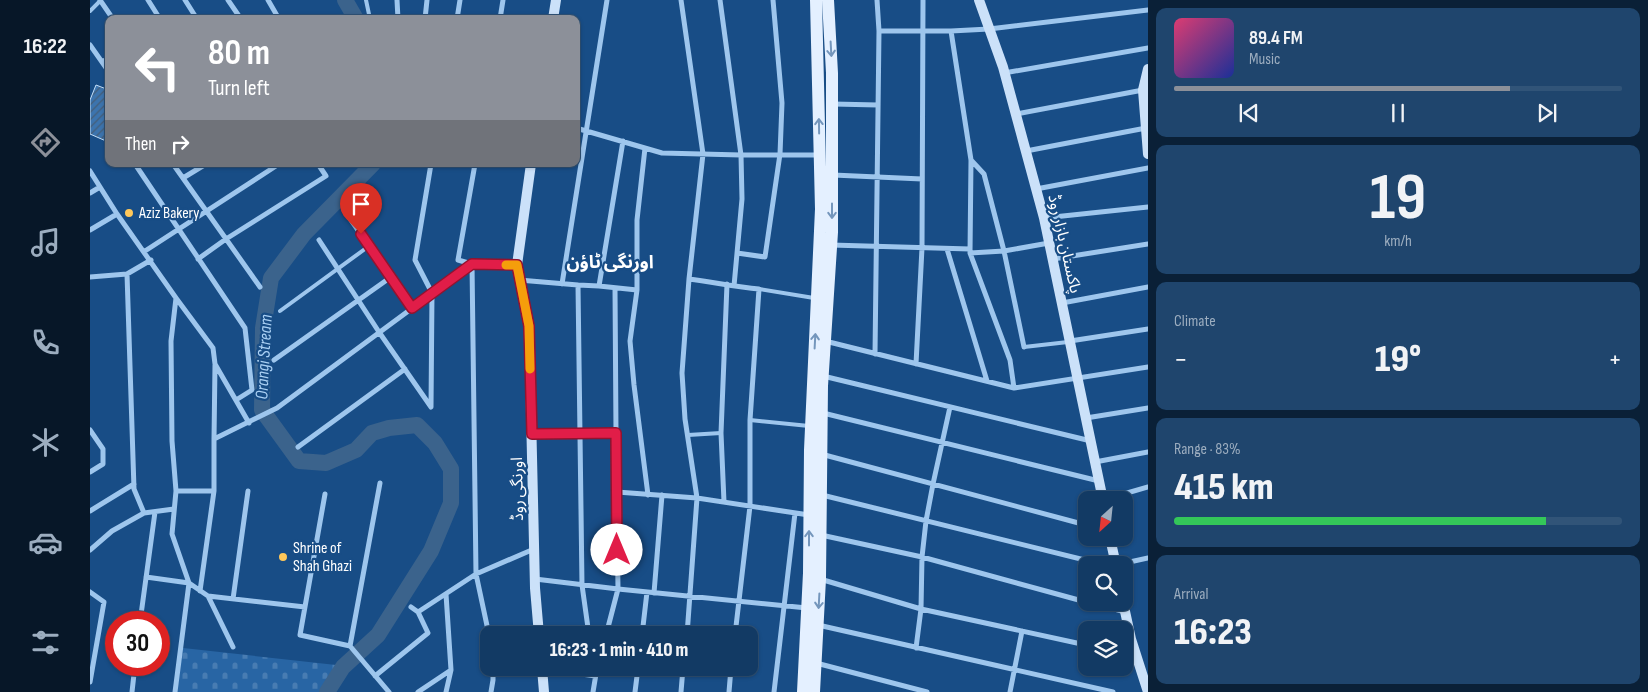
<!DOCTYPE html>
<html lang="en">
<head>
<meta charset="utf-8">
<style>
	body { margin:0; font-family:"Sofia Sans Condensed","Noto Sans Arabic",sans-serif; background:#1f456d; color:#f1f3f6; height:100vh; display:flex; flex-direction:column; font-size:19px; white-space:nowrap }
	* { box-sizing:border-box; margin:0 }
	p { font-size:16px; color:#9cadbf }
	.icon { flex:none; width:28px; height:28px; fill:none; stroke:currentColor; stroke-width:2; stroke-linecap:round; stroke-linejoin:round }
	.map { position:relative; flex:1; overflow:hidden }
	.details { display:flex; flex-direction:column; gap:8px; padding:8px; background:#0a2037; width:500px }
	.details>* { flex:none }
	.guide { position:absolute; left:15px; top:15px; width:475px; height:152px; border-radius:10px; box-shadow:0 1px 4px #0004,0 0 0 1px #315478; background:#8c9099; color:#fff; overflow:hidden }
	.needle { width:32px; rotate:207deg }
	.controls { position:absolute; left:988px; top:491px; display:grid; gap:10px }
	.controls a { display:grid; place-items:center; width:55px; height:55px; border-radius:10px; background:#123a64; box-shadow:0 1px 4px #0004,0 0 0 1px #315478; font-size:25px }
	.speed { position:absolute; left:15px; top:611px; display:flex; gap:10px; font-size:25px; font-weight:700; text-align:center }
	.speed>* { display:grid; place-content:center; width:65px; height:65px; border-radius:50%; background:#123a64; box-shadow:0 1px 4px #0004,0 0 0 1px #315478; line-height:1 }
	.speed .limit { border:8px solid #d22; background:#fff; color:#111 }
	.pin { position:absolute; display:grid; place-items:center; width:42px; height:42px; color:#fff; margin:-51px -21px; border-radius:50% 50% 50% 0; rotate:-45deg; box-shadow:0 0 5px #0007 }
	.pin .icon { rotate:45deg }
	.me { position:absolute; width:55px; margin:-28px; rotate:0deg; stroke-linejoin:round; filter:drop-shadow(0 0 4px #0008) }
	.turn { display:flex; align-items:center; gap:18px; height:105px; padding:0 20px; font-size:22px }
	.turn .icon { width:65px; height:65px; stroke-width:2.5 }
	.turn b { display:block; font-size:35px; line-height:42px }
	.then { display:flex; align-items:center; height:48px; padding:0 20px; background:#0003; gap:10px; font-size:19px }
	.big { font-size:38px; font-weight:800; line-height:1.1 }
	.details .tile { flex:1; display:flex; flex-direction:column; justify-content:center; gap:8px; min-width:0; padding:0 18px; border-radius:10px; background:#1f456d }
	.details .dial { align-items:center; gap:0 }
	.dial b { font-size:65px; line-height:1 }
	.song { display:flex; align-items:center; gap:15px }
	.cover { width:60px; height:60px; border-radius:8px; background:linear-gradient(135deg,hsl(340 70% 55%),hsl(230 70% 35%)) }
	.played { height:5px; border-radius:2px; background:linear-gradient(90deg,#8c9099 75%,#315478 75%) }
	.keys { display:flex; justify-content:space-around; direction:ltr }
	.heat { display:flex; justify-content:space-between; align-items:center; font-size:28px; direction:ltr }
	.charge { height:8px; border-radius:4px; background:linear-gradient(90deg,#34c759 83%,#315478 0) }
	.trip { position:absolute; left:390px; top:626px; width:278px; height:50px; border-radius:10px; background:#123a64; box-shadow:0 1px 4px #0004,0 0 0 1px #315478; font-weight:800; line-height:50px; text-align:center }
	main { display:flex; flex:1; min-height:0 }
	.dock { display:flex; flex-direction:column; width:90px; justify-content:space-around; align-items:center; background:#071728; color:#9cadbf }
	.dock .icon { width:35px; height:35px }
	.dock .active { color:#8c9099 }
	.dock b { font-size:22px; color:#f1f3f6 }
	.map>svg:first-child { display:block }
	.cemetery { fill:url(#cemetery-stones) }
	.lines { fill:none; stroke-linecap:round; stroke-linejoin:round }
	.river { stroke:#3b638c; stroke-width:16 }
	.building { fill:url(#building-hatch); stroke:#c4dff9 }
	.lane { stroke:#9ec6ed; stroke-width:4 }
	.street { stroke:#9ec6ed; stroke-width:5 }
	.secondary { stroke:#cbe1f9; stroke-width:10 }
	.primary { stroke:#e4f0ff; stroke-width:12 }
	.oneway { stroke:#7496bc }
	.route-casing { stroke:#92132f; stroke-width:12 }
	.route { stroke:#e11d48; stroke-width:9 }
	.slow { stroke:#f59e0b; stroke-width:9 }
	.poi-dot { fill:#ffc85a; stroke:#184d86; stroke-width:2 }
	.labels { text-anchor:middle; dominant-baseline:central; stroke-width:4.5; stroke-linejoin:round; paint-order:stroke }
	.poi-label { font-size:16px; fill:#fff; stroke:#184d86; text-anchor:start }
	.street-label { font-size:16px; fill:#fff; stroke:#184d86 }
	.neighbourhood-label { font-size:18px; font-weight:bold; fill:#fff; stroke:#184d86 }
	.water-label { font-size:18px; font-style:italic; fill:#aad0f4; stroke:#184d86 }
</style>
</head>
<body>
<main>
<nav class="dock">
<b>16:22</b>
<svg class="icon active" aria-label="directions" viewBox="0 0 24 24"><path d="M12 3l9 9-9 9-9-9zM9 14v-3h6M13 9l2 2-2 2"/></svg>
<svg class="icon" aria-label="music" viewBox="0 0 24 24"><path d="M9 18V5l10-2v13"/><circle cx="6" cy="18" r="3"/><circle cx="16" cy="16" r="3"/></svg>
<svg class="icon" aria-label="phone" viewBox="0 0 24 24"><path d="M5 4h4l2 5-3 2q2 4 5 5l2-3 5 2v4C11 20 4 13 5 4z"/></svg>
<svg class="icon" aria-label="climate" viewBox="0 0 24 24"><path d="M12 3v18M4 7l16 10M4 17L20 7"/></svg>
<svg class="icon" aria-label="car" viewBox="0 0 24 24"><path d="M5 17H2v-5l4-1 3-4h7l3 4 3 1v5h-3M9 17h6M6 11h13"/><circle cx="7" cy="17" r="2"/><circle cx="17" cy="17" r="2"/></svg>
<svg class="icon" aria-label="filters" viewBox="0 0 24 24"><path d="M4 7h16M4 17h16"/><circle cx="9" cy="7" r="2"/><circle cx="15" cy="17" r="2"/></svg>
</nav>
<div class="map">
<svg width="1058" height="692" viewBox="0 0 1058 692">
	<defs>
		<pattern id="cemetery-stones" width="16" height="16" patternUnits="userSpaceOnUse" patternTransform="scale(1.25)"><rect width="16" height="16" fill="#2865a4"/><path d="M2 7V4a2 2 0 0 1 4 0v3zM10 15v-3a2 2 0 0 1 4 0v3z" fill="#487cb2"/></pattern>
		<pattern id="building-hatch" width="6" height="6" patternUnits="userSpaceOnUse" patternTransform="scale(1.25)"><rect width="6" height="6" fill="#3c74ae"/><path d="M-1 1l2-2M0 6l6-6M5 7l2-2" fill="none" stroke="#455e78"/></pattern>
	</defs>
	<rect width="100%" height="100%" fill="#184d86"/>
	<path class="cemetery" d="M93,648L246,665L229,692H87Z"/>
	<g class="lines">
		<path class="river" d="M255,0L266,19
			M237,692L253,667L288,635L341,551L361,503V469L345,443L327,425L299,428L282,433L266,450L236,463L209,461L172,410L173,328L181,278L214,234L283,164"/>
	</g>
	<path class="building" d="M6,85L19,90V137L16,141L0,134V100Z"/>
	<g class="lines">
		<path class="lane" d="M276,0L280,19
			M0,11L11,0
			M669,289L724,298
			M190,311L279,246
			M934,347L978,342
			M660,420L719,426
			M598,435L631,433"/>
		<path class="street" d="M10,0L23,19
			M58,0L70,19
			M95,0L107,19
			M138,0L151,19
			M178,0L189,19
			M307,0L308,19
			M591,0L613,154L599,279
			M630,0L651,155L652,199L644,286
			M335,19L337,0
			M367,19L370,0
			M410,19L413,0
			M789,31H861
			M0,45L19,72
			M12,62L19,58
			M914,73L1058,48
			M743,104L788,105
			M926,114L1053,90
			M486,128L572,153L651,155H730
			M936,151L1056,128
			M881,160L894,174L914,251L934,347
			M45,164L155,328L162,390L146,400
			M83,164L170,287
			M0,171L27,214L86,298L81,341L82,441L86,491L82,534L99,583L85,692
			M743,175L832,179
			M93,178L116,164
			M946,189L1058,168
			M0,193L10,187
			M254,210L322,308
			M954,218L1058,207
			M0,230L27,214
			M229,240L289,332L341,407L342,293L325,260L341,164
			M741,245L880,249
			M857,249L897,381
			M55,251L189,164
			M647,253L675,257L690,154L692,103L683,0
			M880,253L914,251L959,243
			M108,259L136,239L236,176L228,164
			M963,259L1058,244
			M0,277L37,274
			M429,280L488,285L492,585L499,635
			M472,284L517,0
			M488,285L509,286L533,141
			M509,286L547,290L540,341L544,385L558,495
			M525,288L526,433
			M547,290V220L555,148
			M86,298L123,348L125,364L159,423
			M972,303L1058,287
			M735,341L924,388L920,360L880,253L881,160L861,31L899,29L1058,10
			M980,341L1058,329
			M785,354L789,31L787,0
			M184,360L301,277
			M826,364L832,248L833,0
			M733,376L1001,441
			M924,388L1058,367
			M733,413L1009,481
			M996,418L1058,408
			M0,430L13,449V464L0,472
			M442,434L526,433L528,589L516,635
			M124,439L125,365
			M208,447L315,369
			M731,454L996,525
			M1005,462L1058,452
			M86,491H124V439L187,408L382,264L368,260L385,164
			M527,492L607,498L719,515
			M235,494L210,635L260,646L299,692
			M732,495L1015,565
			M1013,500L1058,487
			M634,502L631,433L637,284
			M0,511L44,484
			M54,513L44,489L37,274L61,260
			M731,535L832,557L996,602
			M0,550L22,531L54,513L84,509
			M1026,565L1058,558
			M56,577L99,583L118,596L215,607
			M445,579L528,589L717,608
			M730,579L831,609L996,645
			M110,591L124,491
			M0,592L14,602L0,682
			M564,593L572,495
			M356,594L361,670
			M118,596L143,647
			M143,599L158,491
			M1000,602L1035,612
			M321,607L328,612L386,574L444,549
			M50,622L65,512
			M728,625L1023,692
			M399,635L386,574L382,264L427,265
			M552,635L557,592
			M597,635L607,498L595,419L592,373L599,279C623,282 646,287 669,289L660,420V506L645,635
			M260,646L290,483
			M826,648L831,609L832,557L836,521L843,484L860,407
			M1034,653L1045,655
			M726,663L837,692
			M452,668L505,676
			M285,676L338,633L328,612
			M42,692L45,665
			M328,692L361,670L356,692
			M401,692L403,680V668
			M503,692L507,668
			M545,692L548,668
			M591,692L593,668
			M639,692L641,668
			M684,692L705,513
			M920,692L932,631"/>
		<path class="secondary" d="M889,0L913,67L954,218L1013,500
			M463,19L466,0
			M1058,69L1053,90L1058,154
			M441,164L427,265L439,326L445,588L449,635
			M1020,538L1026,565
			M1033,602L1041,639L1058,692
			M452,668L454,692"/>
		<path class="primary" d="M713,692L719,573L720,450L731,209L726,0
			M724,692L730,579L732,386L742,232V73L738,0"/>
	</g>
	<defs><path id="oneway-shaft" d="M-6 0H5M1.5-3L5.5 0L1.5 3" fill="none" stroke-width="1.6" stroke-linecap="round" stroke-linejoin="round" transform="scale(1.25)"/></defs>
	<g class="oneway">
		<use href="#oneway-shaft" transform="translate(741 49) rotate(87)"/>
		<use href="#oneway-shaft" transform="translate(729 126) rotate(-91)"/>
		<use href="#oneway-shaft" transform="translate(742 211) rotate(90)"/>
		<use href="#oneway-shaft" transform="translate(725 341) rotate(-87)"/>
		<use href="#oneway-shaft" transform="translate(719 538) rotate(-90)"/>
		<use href="#oneway-shaft" transform="translate(729 601) rotate(93)"/>
	</g>
	<g class="lines">
		<g class="route-casing">
			<path id="route" d="M271,234L322,308L382,264L427,265L439,326L442,434L526,433L527,550"/>
		</g>
		<use href="#route" class="route"/>
		<path class="slow" d="M416,265H427L439,326L440,369"/>
	</g>
	<g class="poi-dot">
		<circle cx="39" cy="213" r="5"/>
		<circle cx="193" cy="557" r="5"/>
	</g>
	<g class="labels">
		<g class="poi-label">
			<text x="49" y="213">Aziz Bakery</text>
			<text x="203" y="548">Shrine of<tspan x="203" dy="18">Shah Ghazi</tspan></text>
		</g>
		<g class="street-label">
			<text transform="translate(974 244) rotate(77)">پاکستان بازار روڈ</text>
			<text transform="translate(428 489) rotate(-91)">اورنگی روڈ</text>
		</g>
		<g class="neighbourhood-label">
			<text x="520" y="262">اورنگی ٹاؤن</text>
		</g>
		<g class="water-label">
			<text transform="translate(174 357) rotate(-87)">Orangi Stream</text>
		</g>
	</g>
</svg>
<div class="controls">
<a><svg class="needle" viewBox="-14 -14 28 28"><path d="M0-13l5 13h-10z" fill="#e53935"/><path d="M0 13l5-13h-10z" fill="#9cadbf"/></svg></a>
<a><svg class="icon" aria-label="search" viewBox="0 0 24 24"><circle cx="10" cy="10" r="6"/><path d="M15 15l6 6"/></svg></a>
<a><svg class="icon" aria-label="layers" viewBox="0 0 24 24"><path d="M12 4l9 5-9 5-9-5zM3 14l9 5 9-5"/></svg></a>
</div>
<div class="speed"><div class="limit">30</div></div>
<div class="pin" style="left:271px;top:234px;background:#d93025"><svg class="icon" aria-label="arrive" viewBox="0 0 24 24"><path d="M6 21V4h12l-3 4 3 4H6"/></svg></div>
<svg class="me" style="left:527px;top:550px" viewBox="-20 -20 40 40"><circle r="19" fill="#fff"/><path d="M0-13L10 11 0 6-10 11z" fill="#e11d48"/></svg>
<div class="trip">16:23 · 1 min · 410 m</div>
<div class="guide">
<div class="turn"><svg class="icon" aria-label="left" viewBox="0 0 24 24"><path d="M17 20v-9H6M10 6l-5 5 5 5"/></svg><div><b>80 m</b>Turn left</div></div>
<div class="then">Then<svg class="icon" aria-label="right" viewBox="0 0 24 24"><path d="M7 20v-9h11M14 6l5 5-5 5"/></svg></div>
</div>
</div>
<section class="details">
<div class="tile">
<div class="song"><i class="cover"></i><div><b>89.4 FM</b><p>Music</p></div></div>
<div class="played"></div>
<div class="keys"><svg class="icon" aria-label="previous" viewBox="0 0 24 24"><path d="M18 5L8 12l10 7zM5 5v14"/></svg><svg class="icon" aria-label="pause" viewBox="0 0 24 24"><path d="M8 5v14M16 5v14"/></svg><svg class="icon" aria-label="next" viewBox="0 0 24 24"><path d="M6 5l10 7-10 7zM19 5v14"/></svg></div>
</div>
<div class="tile dial"><b>19</b><p>km/h</p></div>
<div class="tile"><p>Climate</p>
<div class="heat"><a>−</a><b class="big">19°</b><a>+</a></div>
</div>
<div class="tile"><p>Range · 83%</p><b class="big">415 km</b><div class="charge"></div></div>
<div class="tile"><p>Arrival</p><b class="big">16:23</b></div>
</section>
</main>
</body>
</html>
